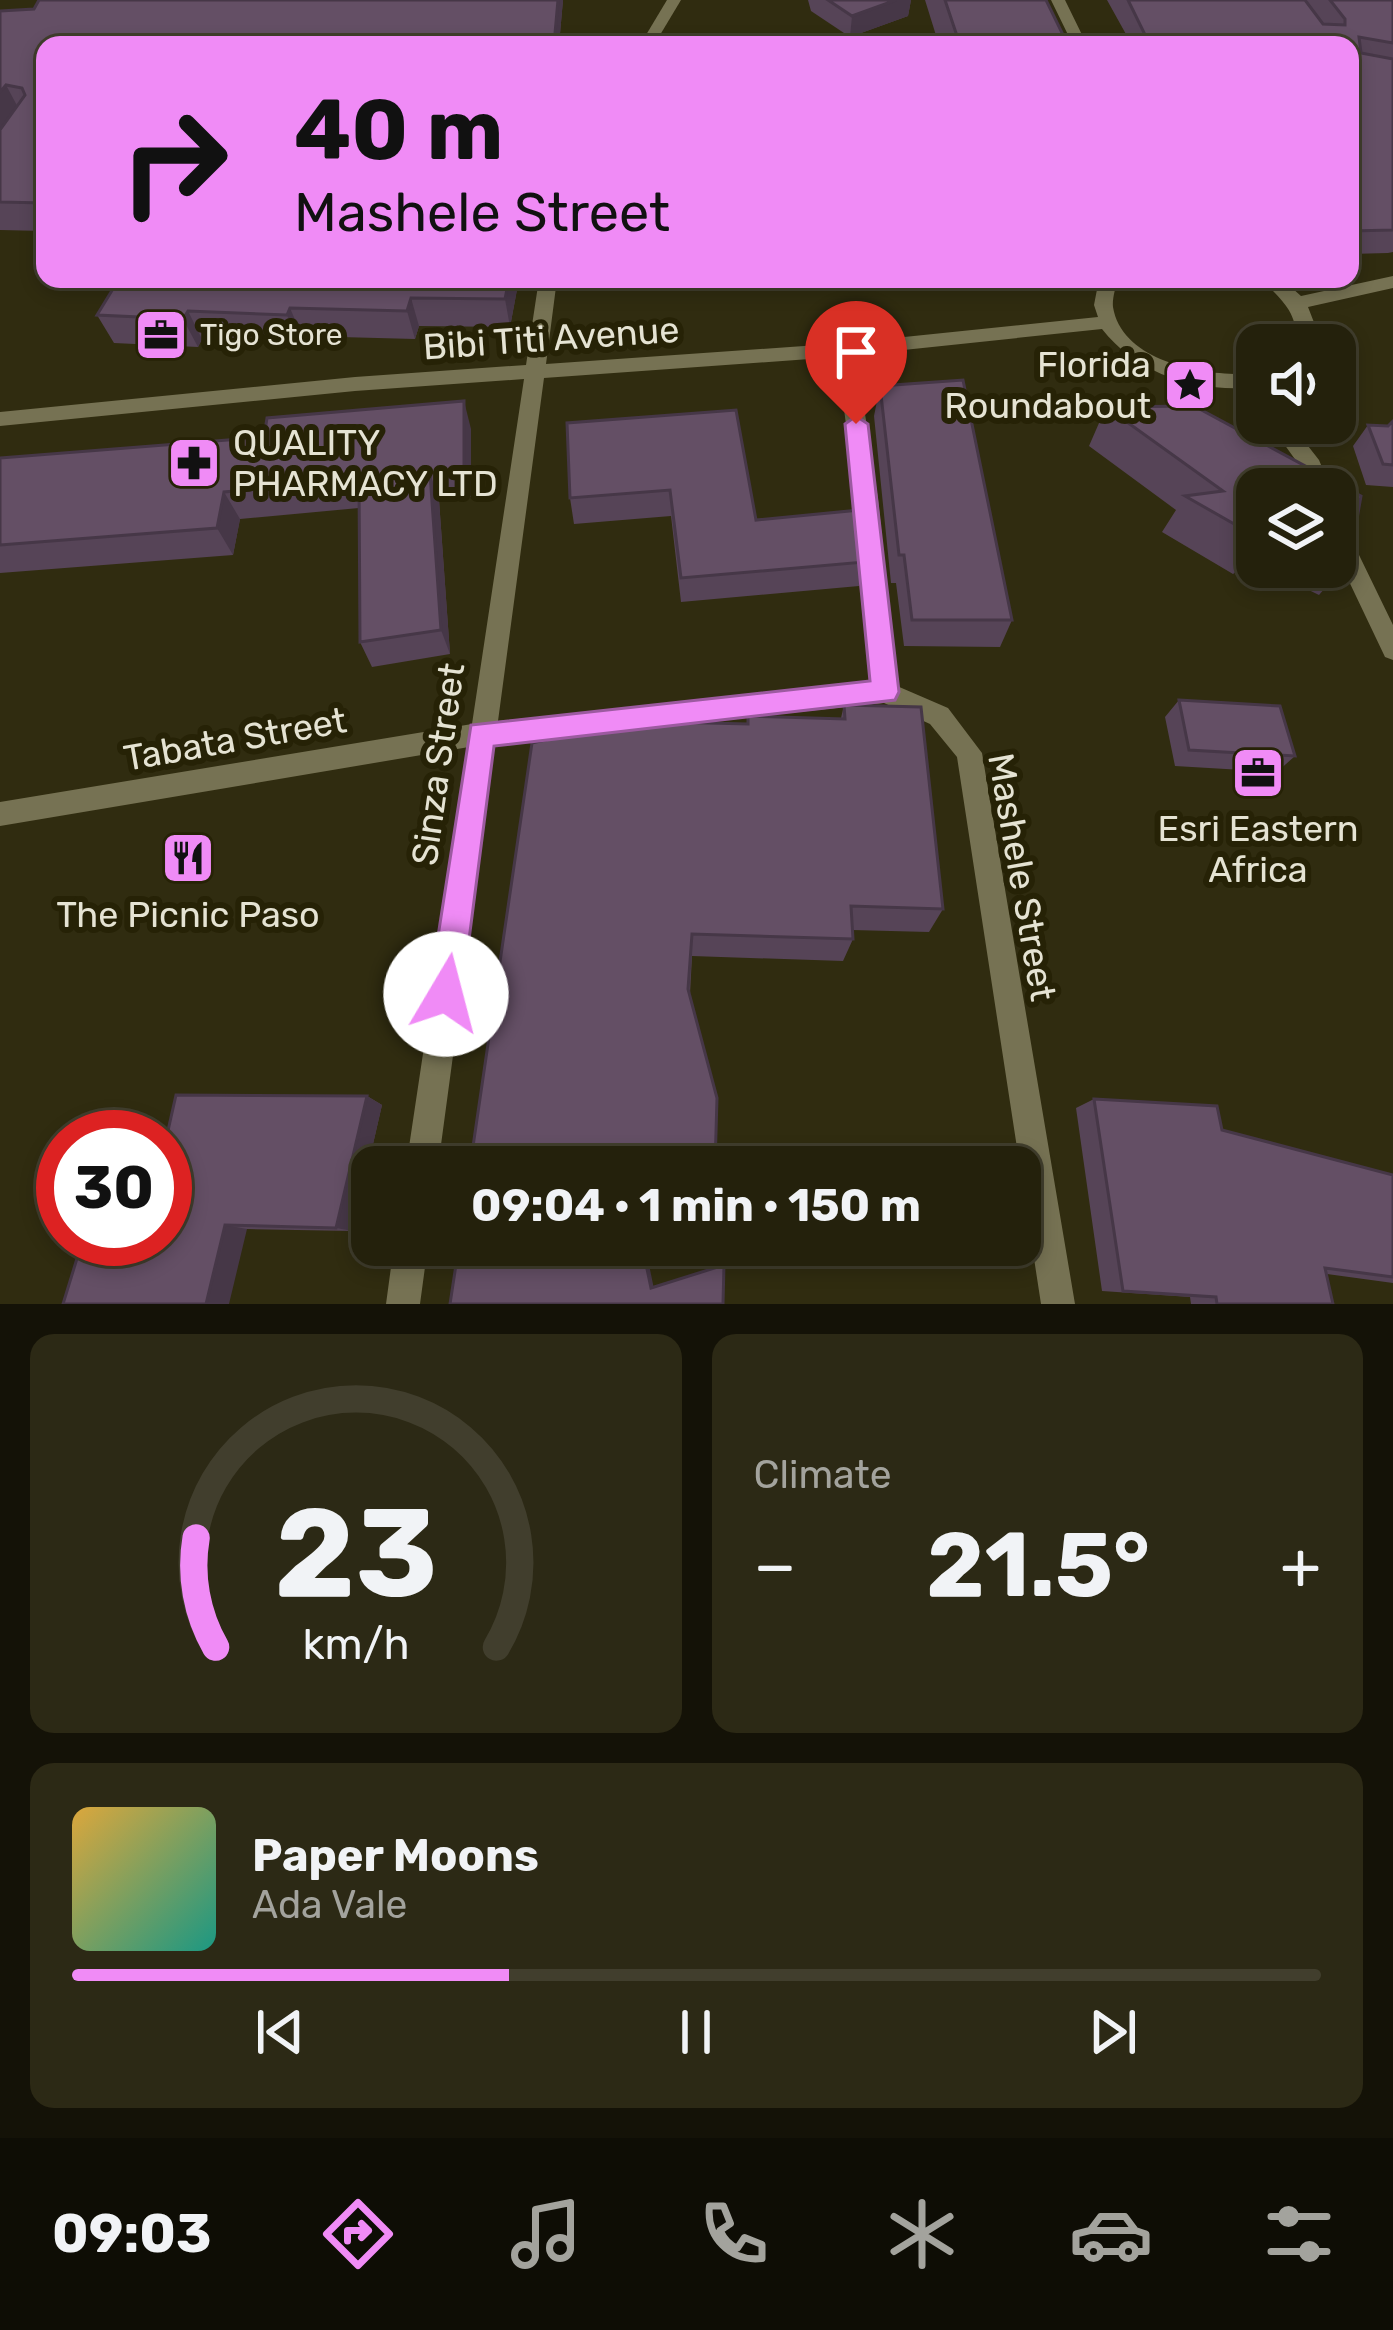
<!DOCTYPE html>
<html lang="en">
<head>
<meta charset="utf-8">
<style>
	body { margin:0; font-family:Rubik,sans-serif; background:#2c2915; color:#f1f3f6; height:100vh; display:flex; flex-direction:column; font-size:45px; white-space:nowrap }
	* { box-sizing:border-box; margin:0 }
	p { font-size:39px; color:#a3a39d }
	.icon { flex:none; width:66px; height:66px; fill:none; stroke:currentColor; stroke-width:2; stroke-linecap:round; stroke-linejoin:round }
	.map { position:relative; height:1304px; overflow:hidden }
	.sheet { display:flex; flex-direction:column; gap:30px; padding:30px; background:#141207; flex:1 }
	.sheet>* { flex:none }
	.guide { position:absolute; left:36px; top:36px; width:1323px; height:252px; border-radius:24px; box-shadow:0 6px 18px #0003,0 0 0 3px #413e2d; background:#f08bf6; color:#111; overflow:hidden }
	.tools { position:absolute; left:1236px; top:324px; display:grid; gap:24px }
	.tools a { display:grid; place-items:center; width:120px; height:120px; border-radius:24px; background:#24210c; box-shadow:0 6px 18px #0003,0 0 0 3px #413e2d; font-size:60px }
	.speed { position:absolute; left:36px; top:1110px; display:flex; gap:24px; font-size:60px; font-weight:700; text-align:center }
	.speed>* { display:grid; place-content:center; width:156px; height:156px; border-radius:50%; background:#24210c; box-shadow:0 6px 18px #0003,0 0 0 3px #413e2d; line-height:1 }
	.speed .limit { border:18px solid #d22; background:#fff; color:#111 }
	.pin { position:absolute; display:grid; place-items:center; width:102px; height:102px; color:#fff; margin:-123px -51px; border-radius:50% 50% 50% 0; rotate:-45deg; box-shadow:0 0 12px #0007 }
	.pin .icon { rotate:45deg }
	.me { position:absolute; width:132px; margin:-66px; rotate:8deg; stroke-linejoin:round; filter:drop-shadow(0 0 9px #0008) }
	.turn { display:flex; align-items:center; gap:42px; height:252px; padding:0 60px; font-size:54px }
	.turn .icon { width:156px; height:156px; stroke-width:2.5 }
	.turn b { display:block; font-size:84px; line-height:102px }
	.big { font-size:90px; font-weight:700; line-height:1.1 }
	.sheet .card { flex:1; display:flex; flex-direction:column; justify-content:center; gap:18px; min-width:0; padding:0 42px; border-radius:24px; background:#2c2915 }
	.sheet .dial { align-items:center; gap:0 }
	.dial svg { height:312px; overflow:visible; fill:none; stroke:#413e2d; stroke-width:7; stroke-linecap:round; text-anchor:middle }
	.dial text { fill:#f1f3f6; stroke:none }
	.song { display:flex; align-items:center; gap:36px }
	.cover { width:144px; height:144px; border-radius:18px; background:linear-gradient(135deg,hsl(40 70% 55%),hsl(170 70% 35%)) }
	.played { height:12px; border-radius:6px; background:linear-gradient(90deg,#f08bf6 35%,#413e2d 35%) }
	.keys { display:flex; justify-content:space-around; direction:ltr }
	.heat { display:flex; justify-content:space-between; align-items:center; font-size:66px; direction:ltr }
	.sheet .tiles { flex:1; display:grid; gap:30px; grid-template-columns:1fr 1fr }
	.card:last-child { grid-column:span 2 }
	.trip { position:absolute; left:351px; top:1146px; width:690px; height:120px; border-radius:24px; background:#24210c; box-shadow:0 6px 18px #0003,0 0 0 3px #413e2d; font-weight:700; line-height:120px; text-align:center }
	.dock { display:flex; height:192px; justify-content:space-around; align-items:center; background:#0e0d05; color:#a3a39d }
	.dock .icon { width:84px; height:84px }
	.dock .on { color:#f08bf6 }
	.dock b { font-size:54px; color:#f1f3f6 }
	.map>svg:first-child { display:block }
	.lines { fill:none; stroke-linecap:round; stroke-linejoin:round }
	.lane { fill:#767253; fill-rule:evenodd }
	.street { fill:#767253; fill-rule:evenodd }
	.wall { fill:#564457 }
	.shaded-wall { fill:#463747 }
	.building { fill:#644f65; stroke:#463747; stroke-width:3 }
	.route { fill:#f08bf6; stroke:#9c5aa0; stroke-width:3 }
	.labels { text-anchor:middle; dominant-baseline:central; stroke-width:12; stroke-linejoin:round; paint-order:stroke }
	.far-poi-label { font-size:30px; fill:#e5e3d3; stroke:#262206; text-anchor:start }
	.street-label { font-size:36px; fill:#e5e3d3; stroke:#262206 }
	.poi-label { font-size:36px; fill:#e5e3d3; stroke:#262206 }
</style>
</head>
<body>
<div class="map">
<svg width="1393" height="1304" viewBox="0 0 1393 1304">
	<rect width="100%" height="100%" fill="#302c10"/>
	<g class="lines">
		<path class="lane" d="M667,0H681L654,45H640Z"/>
		<path class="street" d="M1051,0H1065L1087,45H1073Z
			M1393,276V288L1308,307L1315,325L1316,345H1296C1299,313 1282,300 1261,279H1282L1301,296Z
			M539,279H557L546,364L846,343L1098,317L1094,305L1099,279H1117C1116,288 1112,298 1113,307C1122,364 1212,378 1257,373V387C1199,393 1139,376 1102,329L856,355L878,499L897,686L948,708L982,753L1075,1304H1041L957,757L930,724L884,703L495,744L438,1167H406L469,747L0,826V802L472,724L524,379L355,391L0,426V412L355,377L526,365ZM837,357L856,499L872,683L498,721L544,378Z
			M1269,423H1290L1319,460L1331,489H1309L1302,469Z
			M1335,519L1343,522L1393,625V660L1385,657L1335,552Z
			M394,1245H428L420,1304H386Z"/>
	</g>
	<path class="wall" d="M563,0L559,45H45V231L0,230V11Z
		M808,0H911L908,16L850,37L811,11Z
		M925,0H1046L1068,45H939Z
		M1107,0H1393V252L1388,253L1350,254V45H1132Z
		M519,279L510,327L419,326L415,339L302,336L299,343L202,339L198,347L114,343L97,315Z
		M880,386L1012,620L1000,647L904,646L896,583H891L874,416Z
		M1194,406L1361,496L1350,559L1319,595L1261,567H1335V489H1257V565L1250,562L1233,574L1162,532L1176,510L1089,446L1106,407Z
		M1393,421V487L1366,485L1353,446L1368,425L1388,426Z
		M567,423L756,520L865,562L859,586L681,602L671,516L574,524L570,498Z
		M471,429V497L439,500L450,654L372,667L360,642L359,508L240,519L233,555L0,573V458Z
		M1179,700L1295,756L1277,772L1175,766L1165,717Z
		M844,705L943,909L929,932L852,930L853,939L843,961L692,956L690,994L470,1167L747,724L841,718Z
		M367,1096L382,1105L353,1231L247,1229L165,1239Z
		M1094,1099L1222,1130L1393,1175V1283L1327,1274L1333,1304H1191L1190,1297L1102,1291L1076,1108Z"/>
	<path class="shaded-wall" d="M558,0H563L559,45H554Z
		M896,0H911L908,16L850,37L852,16Z
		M6,85L21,113L0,143V92Z
		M509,279H519L510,327L505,299Z
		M411,298L419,326L415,339L407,311Z
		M290,308L302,336L299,343L287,315Z
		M188,311L202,339L198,347L183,319Z
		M464,401L471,429V497L464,470Z
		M430,473L439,500L450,654L441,630Z
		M224,492L240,519L233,555L217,528Z
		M1257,541V553L1250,562L1233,574Z
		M367,1096L382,1105L353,1231L336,1228Z
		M225,1225L247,1229L229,1304H206Z
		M642,1245H645L654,1289L651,1288Z"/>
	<path class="building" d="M39,0H558L554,45H45V203L0,202V130L25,95L22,88L6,85L0,92V11L34,9Z
		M828,0H896L852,16Z
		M945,0H1046L1068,45H960Z
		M1128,0H1305L1323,24L1345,25V19L1330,0H1393V43L1359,37L1361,53L1393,59V230L1350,231V45H1150Z
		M119,279H509L505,299L411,298L407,311L290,308L287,315L188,311L183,319L97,315Z
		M963,380L1012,620H912L904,555H899L880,386Z
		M464,401V470L430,473L441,630L360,642L359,480L224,492L217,528L0,545V458L264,437L267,418Z
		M1194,406L1361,496L1350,559L1335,553V489H1257V537L1185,496L1223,491L1106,407Z
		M736,410L756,520L860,510L865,562L681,578L670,490L570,498L567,423Z
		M1393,421V465L1383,464L1368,425L1388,426Z
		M1179,700L1280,706L1295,756L1189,750Z
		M844,705L921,707L943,909L851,906L853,939L692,934L688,989L717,1098L715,1167H470L532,743L626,721L748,724V716L845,719Z
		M176,1095L367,1096L336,1228L225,1225L206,1304H63L83,1239H165V1144Z
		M1094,1099L1217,1106L1222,1130L1393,1175V1277L1325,1268L1333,1304H1217L1216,1297L1123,1291Z
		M459,1245H642L651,1288L724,1265L723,1304H450Z"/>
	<path class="route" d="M856,416L868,424L899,692L895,700L494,746L462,994L458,1006L446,1011L434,1006L429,994L471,725L870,681L845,424Z"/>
	<defs>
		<g id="office-square" transform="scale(2.7)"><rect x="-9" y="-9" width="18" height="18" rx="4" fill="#f08bf6" stroke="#262206"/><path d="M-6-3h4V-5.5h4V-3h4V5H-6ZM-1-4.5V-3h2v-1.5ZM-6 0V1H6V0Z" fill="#111"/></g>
		<g id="sight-square" transform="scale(2.7)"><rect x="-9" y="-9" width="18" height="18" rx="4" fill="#f08bf6" stroke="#262206"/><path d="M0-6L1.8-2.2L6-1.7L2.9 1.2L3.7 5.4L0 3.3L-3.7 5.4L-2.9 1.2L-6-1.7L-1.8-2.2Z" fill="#111"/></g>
		<g id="pharmacy-square" transform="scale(2.7)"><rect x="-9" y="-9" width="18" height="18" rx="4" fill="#f08bf6" stroke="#262206"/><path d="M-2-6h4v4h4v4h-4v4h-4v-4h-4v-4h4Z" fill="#111"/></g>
		<g id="restaurant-square" transform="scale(2.7)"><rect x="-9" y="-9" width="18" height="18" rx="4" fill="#f08bf6" stroke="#262206"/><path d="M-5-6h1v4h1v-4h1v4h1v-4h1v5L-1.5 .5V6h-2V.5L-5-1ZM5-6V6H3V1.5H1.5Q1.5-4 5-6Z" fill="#111"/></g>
	</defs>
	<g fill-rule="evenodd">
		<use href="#office-square" x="161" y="335"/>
		<use href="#sight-square" x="1190" y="385"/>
		<use href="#pharmacy-square" x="194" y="463"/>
		<use href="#office-square" x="1258" y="773"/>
		<use href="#restaurant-square" x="188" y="858"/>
	</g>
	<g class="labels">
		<g class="far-poi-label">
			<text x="200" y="335">Tigo Store</text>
		</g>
		<g class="street-label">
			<text transform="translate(551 338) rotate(-4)">Bibi Titi Avenue</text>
			<text transform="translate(235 739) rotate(-10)">Tabata Street</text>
			<text transform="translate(438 764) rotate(-82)">Sinza Street</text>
			<text transform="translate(1022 877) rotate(80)">Mashele Street</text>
		</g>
		<g class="poi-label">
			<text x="1151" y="364" text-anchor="end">Florida<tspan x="1151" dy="41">Roundabout</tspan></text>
			<text x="233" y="442" text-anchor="start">QUALITY<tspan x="233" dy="41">PHARMACY LTD</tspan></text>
			<text x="1258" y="828">Esri Eastern<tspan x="1258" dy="41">Africa</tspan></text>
			<text x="188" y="914">The Picnic Paso</text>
		</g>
	</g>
</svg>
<div class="tools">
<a><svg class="icon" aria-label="sound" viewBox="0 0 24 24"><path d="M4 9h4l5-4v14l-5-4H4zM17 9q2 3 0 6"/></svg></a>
<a><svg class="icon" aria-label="layers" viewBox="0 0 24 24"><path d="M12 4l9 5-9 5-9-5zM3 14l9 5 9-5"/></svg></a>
</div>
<div class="speed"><div class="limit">30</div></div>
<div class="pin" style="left:856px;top:424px;background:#d93025"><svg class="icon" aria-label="arrive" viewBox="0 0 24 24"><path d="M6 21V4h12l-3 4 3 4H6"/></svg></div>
<svg class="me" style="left:446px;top:994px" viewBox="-20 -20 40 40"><circle r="19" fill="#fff"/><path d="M0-13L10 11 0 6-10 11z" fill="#f08bf6"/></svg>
<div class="trip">09:04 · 1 min · 150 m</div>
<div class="guide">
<div class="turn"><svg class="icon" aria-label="right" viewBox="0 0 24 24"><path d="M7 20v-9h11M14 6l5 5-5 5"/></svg><div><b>40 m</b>Mashele Street</div></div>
</div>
</div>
<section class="sheet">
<div class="tiles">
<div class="card dial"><svg viewBox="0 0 100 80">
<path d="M14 69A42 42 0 1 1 86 69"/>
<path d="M14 69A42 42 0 0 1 9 41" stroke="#f08bf6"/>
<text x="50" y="56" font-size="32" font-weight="700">23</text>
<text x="50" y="72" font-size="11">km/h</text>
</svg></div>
<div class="card"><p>Climate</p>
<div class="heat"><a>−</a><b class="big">21.5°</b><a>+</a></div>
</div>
<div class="card">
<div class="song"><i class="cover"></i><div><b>Paper Moons</b><p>Ada Vale</p></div></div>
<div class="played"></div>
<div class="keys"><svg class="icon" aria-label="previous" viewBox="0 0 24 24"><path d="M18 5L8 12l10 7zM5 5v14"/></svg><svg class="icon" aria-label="pause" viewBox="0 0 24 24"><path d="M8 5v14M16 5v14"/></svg><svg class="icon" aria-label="next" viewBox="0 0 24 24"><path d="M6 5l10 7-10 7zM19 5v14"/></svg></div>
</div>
</div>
</section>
<nav class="dock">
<b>09:03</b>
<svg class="icon on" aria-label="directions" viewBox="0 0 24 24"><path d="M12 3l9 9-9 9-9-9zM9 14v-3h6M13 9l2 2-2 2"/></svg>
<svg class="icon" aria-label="music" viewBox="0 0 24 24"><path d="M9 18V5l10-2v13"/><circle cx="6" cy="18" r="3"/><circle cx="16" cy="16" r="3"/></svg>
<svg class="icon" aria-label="phone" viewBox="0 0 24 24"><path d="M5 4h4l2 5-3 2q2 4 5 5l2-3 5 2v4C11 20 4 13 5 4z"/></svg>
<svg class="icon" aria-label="climate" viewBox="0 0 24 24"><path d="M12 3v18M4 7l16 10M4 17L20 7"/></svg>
<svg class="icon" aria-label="car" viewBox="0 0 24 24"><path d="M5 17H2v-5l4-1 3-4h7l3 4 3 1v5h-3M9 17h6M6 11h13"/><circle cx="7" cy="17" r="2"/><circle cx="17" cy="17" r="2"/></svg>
<svg class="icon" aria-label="filters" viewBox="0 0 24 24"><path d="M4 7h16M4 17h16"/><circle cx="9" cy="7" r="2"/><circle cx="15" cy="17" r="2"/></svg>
</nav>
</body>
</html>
